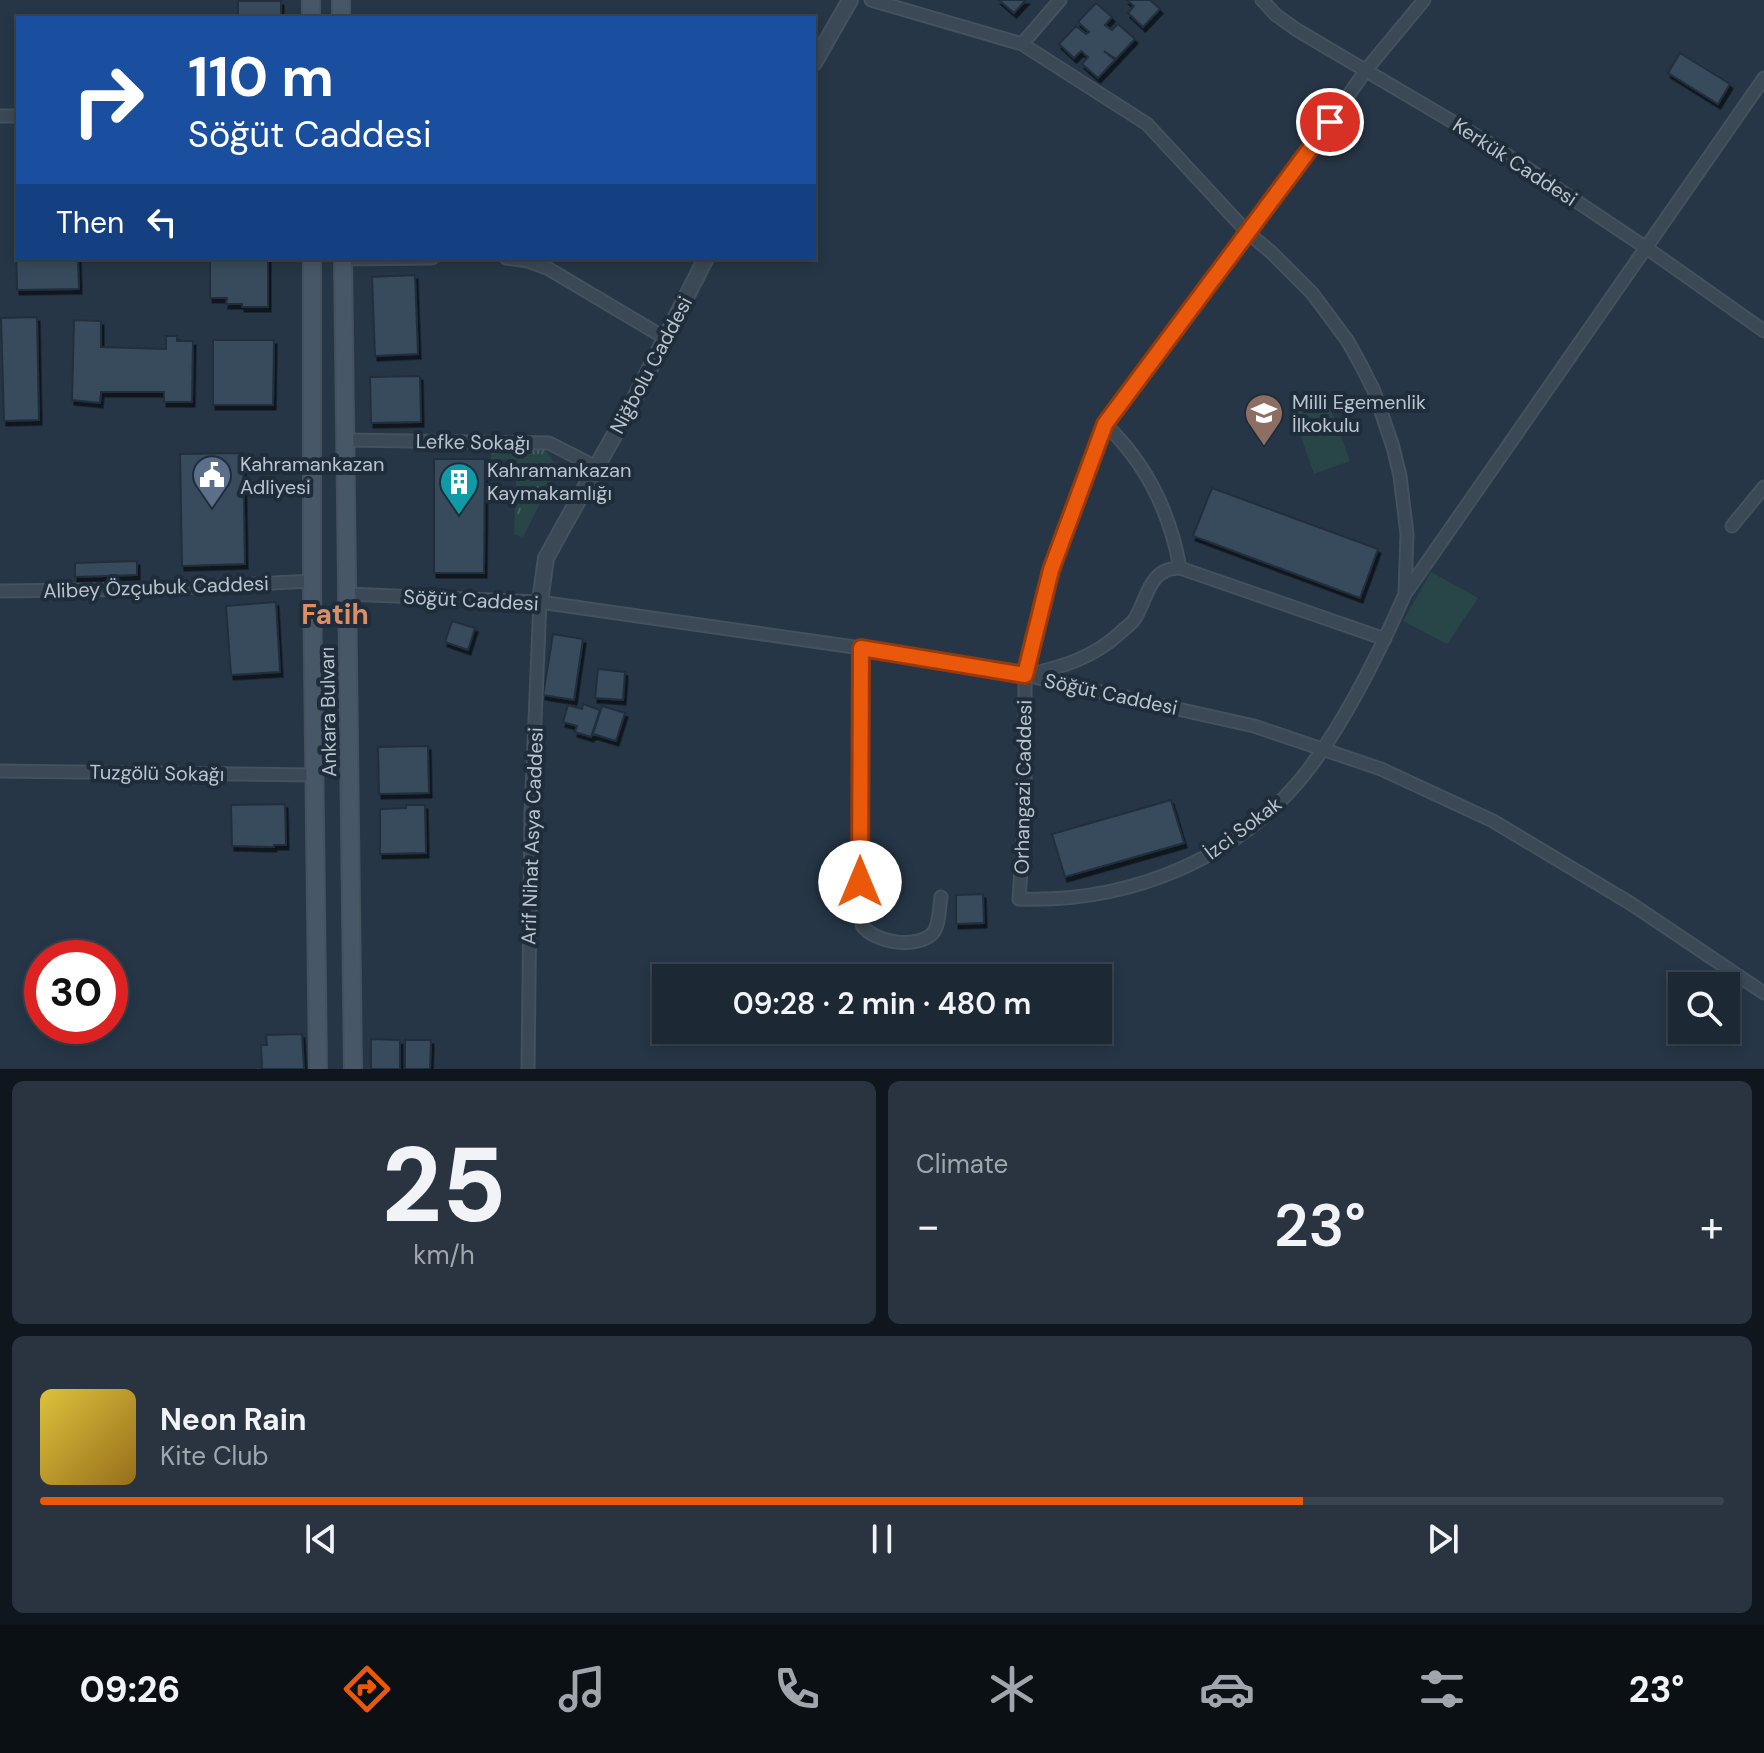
<!DOCTYPE html>
<html lang="en">
<head>
<meta charset="utf-8">
<style>
	body { margin:0; font-family:"DM Sans",sans-serif; background:#293440; color:#f1f3f6; height:100vh; display:flex; flex-direction:column; font-size:30px; white-space:nowrap }
	* { box-sizing:border-box; margin:0 }
	p { font-size:26px; color:#a0a6ac }
	.icon { flex:none; width:44px; height:44px; fill:none; stroke:currentColor; stroke-width:2; stroke-linecap:round; stroke-linejoin:round }
	.map { position:relative; height:1069px; overflow:hidden }
	.panel { display:flex; flex-direction:column; gap:12px; padding:12px; background:#0f161d; flex:1 }
	.panel>* { flex:none }
	.top-card { position:absolute; left:16px; top:16px; width:800px; height:244px; border-radius:0px; box-shadow:0 4px 12px #0003,0 0 0 2px #3a444f; background:#1a4fa0; color:#fff; overflow:hidden }
	.buttons { position:absolute; left:1668px; top:972px; display:grid; gap:16px }
	.buttons a { display:grid; place-items:center; width:72px; height:72px; border-radius:0px; background:#1c2834; box-shadow:0 4px 12px #0003,0 0 0 2px #3a444f; font-size:40px }
	.speed { position:absolute; left:24px; top:940px; display:flex; gap:16px; font-size:40px; font-weight:700; text-align:center }
	.speed>* { display:grid; place-content:center; width:104px; height:104px; border-radius:50%; background:#1c2834; box-shadow:0 4px 12px #0003,0 0 0 2px #3a444f; line-height:1 }
	.speed .limit { border:12px solid #d22; background:#fff; color:#111 }
	.pin { position:absolute; display:grid; place-items:center; width:68px; height:68px; color:#fff; margin:-34px; border:4px solid #fff; border-radius:50%; box-shadow:0 2px 8px #0007 }
	.me { position:absolute; width:88px; margin:-44px; rotate:0deg; stroke-linejoin:round; filter:drop-shadow(0 0 6px #0008) }
	.turn { display:flex; align-items:center; gap:28px; height:168px; padding:0 40px; font-size:36px }
	.turn .icon { width:104px; height:104px; stroke-width:2.5 }
	.turn b { display:block; font-size:56px; line-height:68px }
	.then { display:flex; align-items:center; height:76px; padding:0 40px; background:#0003; gap:16px; font-size:30px }
	.big { font-size:60px; font-weight:600; line-height:1.1 }
	.panel .tile { flex:1; display:flex; flex-direction:column; justify-content:center; gap:12px; min-width:0; padding:0 28px; border-radius:12px; background:#293440 }
	.panel .dial { align-items:center; gap:0 }
	.dial b { font-size:104px; line-height:1 }
	.song { display:flex; align-items:center; gap:24px }
	.cover { width:96px; height:96px; border-radius:12px; background:linear-gradient(135deg,hsl(50 70% 55%),hsl(40 70% 35%)) }
	.played { height:8px; border-radius:4px; background:linear-gradient(90deg,#ea580c 75%,#3a444f 75%) }
	.keys { display:flex; justify-content:space-around; direction:ltr }
	.heat { display:flex; justify-content:space-between; align-items:center; font-size:44px; direction:ltr }
	.panel .tiles { flex:1; display:grid; gap:12px; grid-template-columns:1fr 1fr }
	.tile:last-child { grid-column:span 2 }
	.trip { position:absolute; left:652px; top:964px; width:460px; height:80px; border-radius:0px; background:#1c2834; box-shadow:0 4px 12px #0003,0 0 0 2px #3a444f; font-weight:600; line-height:80px; text-align:center }
	.menu { display:flex; height:128px; justify-content:space-around; align-items:center; background:#0b1015; color:#a0a6ac }
	.menu .icon { width:56px; height:56px }
	.menu .current { color:#ea580c }
	.menu b { font-size:36px; color:#f1f3f6 }
	.map>svg:first-child { display:block }
	.grass { fill:url(#grass-tufts) }
	.green { fill:#284647 }
	.building { fill:#384b5c; stroke:#212f3d; stroke-width:2; filter:url(#shadow) }
	.lines { fill:none; stroke-linecap:round; stroke-linejoin:round }
	.minor-casing { stroke:#44515e; stroke-width:15 }
	.tertiary-casing { stroke:#44515e; stroke-width:18 }
	.secondary-casing { stroke:#44515e; stroke-width:20 }
	.minor { stroke:#3b4855; stroke-width:11 }
	.tertiary { stroke:#3b4855; stroke-width:14 }
	.secondary { stroke:#485768; stroke-width:16 }
	.route-casing { stroke:#983908; stroke-width:20 }
	.route { stroke:#ea580c; stroke-width:14 }
	.labels { text-anchor:middle; dominant-baseline:central; stroke-width:8; stroke-linejoin:round; paint-order:stroke }
	.street-label { font-size:20px; fill:#b9c3ce; stroke:#1f2d3b }
	.poi-label { font-size:20px; fill:#b9c3ce; stroke:#1f2d3b; text-anchor:start }
	.district-label { font-size:28px; font-weight:bold; fill:#de8e64; stroke:#1f2d3b }
</style>
</head>
<body>
<div class="map">
<svg width="1764" height="1069" viewBox="0 0 1764 1069">
	<defs>
		<pattern id="grass-tufts" width="24" height="20" patternUnits="userSpaceOnUse" patternTransform="scale(2)"><rect width="24" height="20" fill="#284647"/><path d="M3 7l-1-3M5 7V3M7 7l1-3M15 17l-1-3M17 17v-4M19 17l1-3" fill="none" stroke="#455f60"/></pattern>
		<filter id="shadow"><feDropShadow dx="2.5" dy="4.5" stdDeviation="0" flood-color="#0009"/></filter>
	</defs>
	<rect width="100%" height="100%" fill="#263646"/>
	<path class="grass" d="M491,449L545,450L558,468L523,537L514,534L517,460L491,459Z"/>
	<path class="green" d="M1327,399L1350,461L1314,474L1292,411Z
		M1431,572L1478,598L1447,644L1403,621Z"/>
	<path class="building" d="M999,0H1026L1014,13Z
		M1127,0H1150L1160,9L1143,27L1128,13L1134,6Z
		M238,1H281V18H238Z
		M1096,3L1112,17L1105,25L1112,30L1118,24L1135,39L1116,59L1104,51L1115,60L1098,78L1082,64L1088,57L1081,51L1074,58L1059,44L1076,26L1086,34L1089,32L1078,22Z
		M1680,53L1730,84L1718,104L1668,73Z
		M15,191H18V258H78L79,289L17,290Z
		M210,258H268V307H242V304H226L227,298H210Z
		M415,275L418,354L375,356L372,277Z
		M37,317L39,420L4,421L1,318Z
		M74,320L101,321V347L166,349V336H177V341H193L192,402H164V392H101L100,403L72,400Z
		M213,340H274L273,405H213Z
		M420,376L421,422L371,423L370,377Z
		M243,453L245,564L182,566L180,454Z
		M434,459H485L484,573H434Z
		M1212,488L1378,549L1360,598L1193,536Z
		M137,561V575L75,577V563Z
		M276,602L280,672L231,675L226,606Z
		M452,621L475,628L468,650L445,642Z
		M553,634L583,639L574,700L543,695Z
		M598,669L625,672L623,700L595,698Z
		M583,704L600,710L591,737L575,732L577,726L563,722L568,705L582,709Z
		M602,706L625,713L616,741L593,734Z
		M428,746L429,793L379,794L378,747Z
		M1171,800L1184,843L1065,877L1052,834Z
		M285,804L286,845H274V847L232,846L231,805Z
		M406,805H425L426,853L380,854V809L406,808Z
		M983,894L984,923L956,924V895Z
		M302,1034L304,1069H262L261,1045H267L266,1035Z
		M371,1039L400,1040V1069H371Z
		M405,1040H431L430,1069H405Z"/>
	<g class="lines">
		<g class="minor-casing">
			<path id="minor" d="M871,0L1022,44L1147,124L1248,233L1271,252L1312,293L1347,340L1361,365L1374,391L1393,447L1400,476L1407,534L1405,593
				M1262,0L1276,15L1297,30L1492,145L1648,249L1764,331
				M1424,0L1366,70L1312,148L1105,424L1051,570L1025,675V812L1019,899C1130,903 1239,859 1308,770C1346,720 1380,651 1405,594L1764,78
				M1022,44L1060,0
				M0,116H18
				M506,258L528,261L549,269L665,338
				M343,259L432,258
				M1105,424C1147,464 1170,512 1180,568
				M345,440L549,443L596,467
				M1732,526L1764,487
				M0,591L161,589L312,581
				M346,594L540,602L861,648L1025,675L1254,726L1381,769L1493,821L1630,903L1764,993
				M861,648L862,925C874,943 916,949 932,934C940,926 939,907 941,897
				M1030,674C1063,667 1094,657 1120,633C1124,629 1130,625 1134,620C1148,599 1148,568 1180,568L1385,639
				M0,771L315,775
				M528,1069L531,814L540,602"/>
		</g>
		<g class="tertiary-casing">
			<path id="tertiary" d="M814,63L850,0
				M540,602L546,558L636,396L706,258"/>
		</g>
		<g class="secondary-casing">
			<path id="secondary" d="M311,0V18
				M341,0V18
				M312,258V581L318,1069
				M343,258L353,1069"/>
		</g>
		<use href="#minor" class="minor"/>
		<use href="#tertiary" class="tertiary"/>
		<use href="#secondary" class="secondary"/>
	</g>
	<g class="lines">
		<g class="route-casing">
			<path id="route" d="M860,882L861,648L1025,675L1051,570L1105,424L1330,122"/>
		</g>
		<use href="#route" class="route"/>
	</g>
	<defs>
		<g id="school-pin" transform="scale(2)"><path d="M0 17L-7.5 6A9.5 9.5 0 1 1 7.5 6Z" fill="#8d6e63" stroke="#1f2d3b"/><path d="M0-5L7-2L0 1L-7-2ZM-4 1L0 2.5L4 1V4Q0 6-4 4Z" fill="#fff"/></g>
		<g id="civic-pin" transform="scale(2)"><path d="M0 17L-7.5 6A9.5 9.5 0 1 1 7.5 6Z" fill="#5c6f8a" stroke="#1f2d3b"/><path d="M-.6-6.5H3V-4.5H.6V-3L4-1V1h2V6H-6V1h2V-1L-.6-3ZM-1.2 2.5V6h2.4V2.5Z" fill="#fff"/></g>
		<g id="building-pin" transform="scale(2)"><path d="M0 17L-7.5 6A9.5 9.5 0 1 1 7.5 6Z" fill="#0f9aa8" stroke="#1f2d3b"/><path d="M-4-6H4V6H1V3H-1V6H-4ZM-2.5-4.3h1.7v1.8h-1.7ZM.8-4.3h1.7v1.8H.8ZM-2.5-1h1.7V.8h-1.7ZM.8-1h1.7V.8H.8Z" fill="#fff"/></g>
	</defs>
	<g fill-rule="evenodd">
		<use href="#school-pin" x="1264" y="413"/>
		<use href="#civic-pin" x="212" y="475"/>
		<use href="#building-pin" x="459" y="482"/>
	</g>
	<g class="labels">
		<g class="street-label">
			<text transform="translate(1515 162) rotate(33)">Kerkük Caddesi</text>
			<text transform="translate(651 365) rotate(-62)">Niğbolu Caddesi</text>
			<text transform="translate(473 442) rotate(1)">Lefke Sokağı</text>
			<text transform="translate(156 587) rotate(-2)">Alibey Özçubuk Caddesi</text>
			<text transform="translate(471 600) rotate(3)">Söğüt Caddesi</text>
			<text transform="translate(1111 694) rotate(12)">Söğüt Caddesi</text>
			<text transform="translate(328 712) rotate(-91)">Ankara Bulvarı</text>
			<text transform="translate(157 773) rotate(1)">Tuzgölü Sokağı</text>
			<text transform="translate(1023 787) rotate(-89)">Orhangazi Caddesi</text>
			<text transform="translate(1243 828) rotate(-37)">İzci Sokak</text>
			<text transform="translate(532 836) rotate(-88)">Arif Nihat Asya Caddesi</text>
		</g>
		<g class="poi-label">
			<text x="1292" y="402">Milli Egemenlik<tspan x="1292" dy="23">İlkokulu</tspan></text>
			<text x="240" y="464">Kahramankazan<tspan x="240" dy="23">Adliyesi</tspan></text>
			<text x="487" y="470">Kahramankazan<tspan x="487" dy="23">Kaymakamlığı</tspan></text>
		</g>
		<g class="district-label">
			<text x="335" y="614">Fatih</text>
		</g>
	</g>
</svg>
<div class="buttons">
<a><svg class="icon" aria-label="search" viewBox="0 0 24 24"><circle cx="10" cy="10" r="6"/><path d="M15 15l6 6"/></svg></a>
</div>
<div class="speed"><div class="limit">30</div></div>
<div class="pin" style="left:1330px;top:122px;background:#d93025"><svg class="icon" aria-label="arrive" viewBox="0 0 24 24"><path d="M6 21V4h12l-3 4 3 4H6"/></svg></div>
<svg class="me" style="left:860px;top:882px" viewBox="-20 -20 40 40"><circle r="19" fill="#fff"/><path d="M0-13L10 11 0 6-10 11z" fill="#ea580c"/></svg>
<div class="trip">09:28 · 2 min · 480 m</div>
<div class="top-card">
<div class="turn"><svg class="icon" aria-label="right" viewBox="0 0 24 24"><path d="M7 20v-9h11M14 6l5 5-5 5"/></svg><div><b>110 m</b>Söğüt Caddesi</div></div>
<div class="then">Then<svg class="icon" aria-label="left" viewBox="0 0 24 24"><path d="M17 20v-9H6M10 6l-5 5 5 5"/></svg></div>
</div>
</div>
<section class="panel">
<div class="tiles">
<div class="tile dial"><b>25</b><p>km/h</p></div>
<div class="tile"><p>Climate</p>
<div class="heat"><a>−</a><b class="big">23°</b><a>+</a></div>
</div>
<div class="tile">
<div class="song"><i class="cover"></i><div><b>Neon Rain</b><p>Kite Club</p></div></div>
<div class="played"></div>
<div class="keys"><svg class="icon" aria-label="previous" viewBox="0 0 24 24"><path d="M18 5L8 12l10 7zM5 5v14"/></svg><svg class="icon" aria-label="pause" viewBox="0 0 24 24"><path d="M8 5v14M16 5v14"/></svg><svg class="icon" aria-label="next" viewBox="0 0 24 24"><path d="M6 5l10 7-10 7zM19 5v14"/></svg></div>
</div>
</div>
</section>
<nav class="menu">
<b>09:26</b>
<svg class="icon current" aria-label="directions" viewBox="0 0 24 24"><path d="M12 3l9 9-9 9-9-9zM9 14v-3h6M13 9l2 2-2 2"/></svg>
<svg class="icon" aria-label="music" viewBox="0 0 24 24"><path d="M9 18V5l10-2v13"/><circle cx="6" cy="18" r="3"/><circle cx="16" cy="16" r="3"/></svg>
<svg class="icon" aria-label="phone" viewBox="0 0 24 24"><path d="M5 4h4l2 5-3 2q2 4 5 5l2-3 5 2v4C11 20 4 13 5 4z"/></svg>
<svg class="icon" aria-label="climate" viewBox="0 0 24 24"><path d="M12 3v18M4 7l16 10M4 17L20 7"/></svg>
<svg class="icon" aria-label="car" viewBox="0 0 24 24"><path d="M5 17H2v-5l4-1 3-4h7l3 4 3 1v5h-3M9 17h6M6 11h13"/><circle cx="7" cy="17" r="2"/><circle cx="17" cy="17" r="2"/></svg>
<svg class="icon" aria-label="filters" viewBox="0 0 24 24"><path d="M4 7h16M4 17h16"/><circle cx="9" cy="7" r="2"/><circle cx="15" cy="17" r="2"/></svg>
<b>23°</b>
</nav>
</body>
</html>
